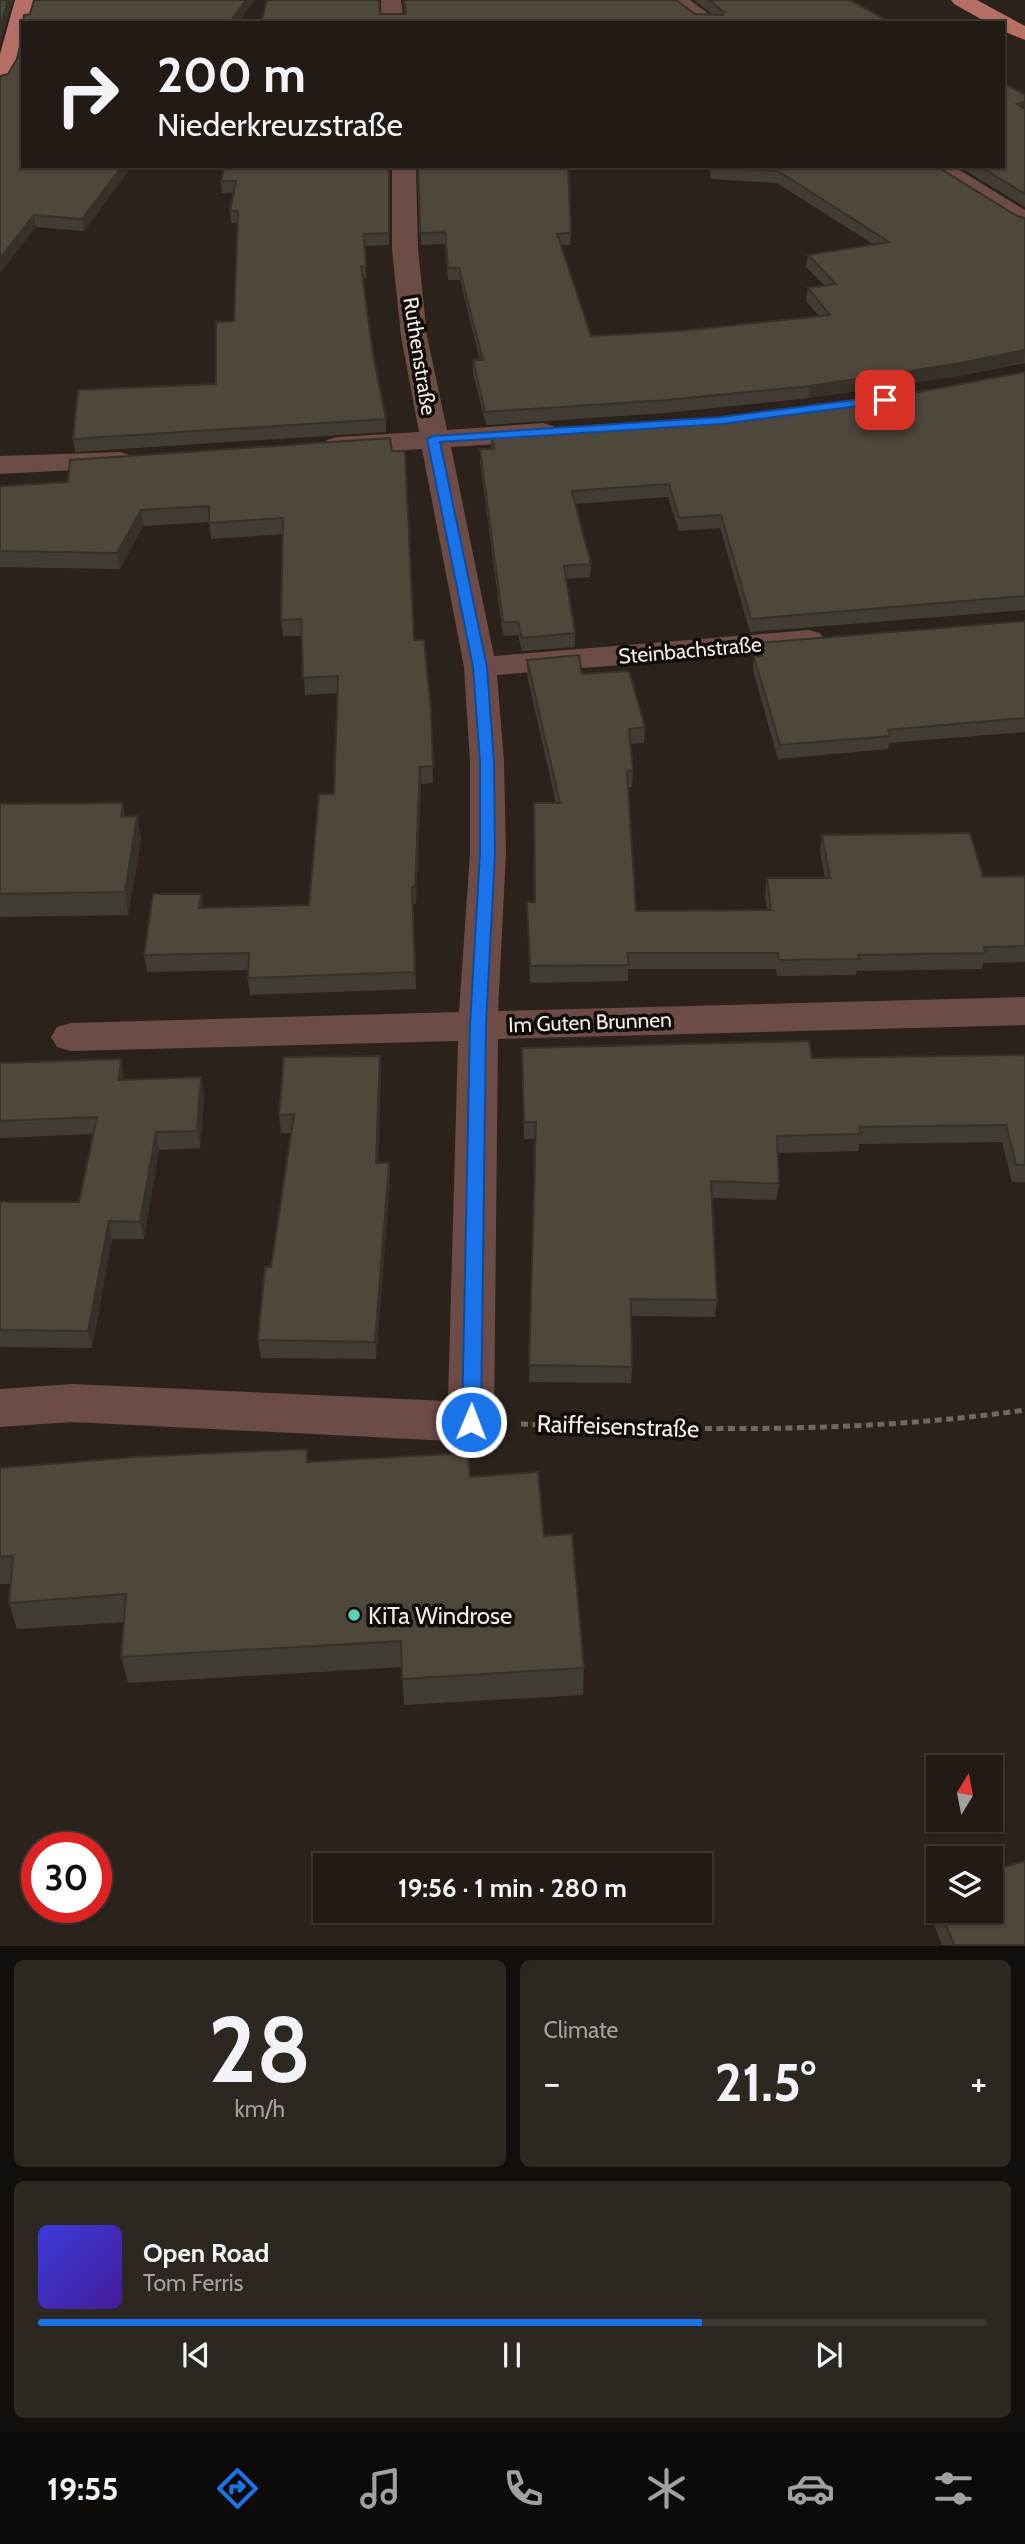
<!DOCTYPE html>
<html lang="en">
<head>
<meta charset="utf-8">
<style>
	body { margin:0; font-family:Cabin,sans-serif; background:#2d2722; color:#f1f3f6; height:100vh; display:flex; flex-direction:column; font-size:26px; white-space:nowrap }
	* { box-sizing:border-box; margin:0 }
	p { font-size:23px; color:#a2a1a0 }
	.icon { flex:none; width:38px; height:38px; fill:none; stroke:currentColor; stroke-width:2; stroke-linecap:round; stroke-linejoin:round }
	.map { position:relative; height:1946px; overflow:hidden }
	.side { display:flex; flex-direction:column; gap:14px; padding:14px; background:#120e0c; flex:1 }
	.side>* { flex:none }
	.top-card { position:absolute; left:21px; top:21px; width:984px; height:147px; border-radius:0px; box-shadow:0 2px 5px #0004,0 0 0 2px #3e3834; background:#211a15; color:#f1f3f6; overflow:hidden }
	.needle { width:46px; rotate:10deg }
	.controls { position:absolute; left:926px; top:1755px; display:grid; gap:14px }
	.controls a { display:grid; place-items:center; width:77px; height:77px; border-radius:0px; background:#211a15; box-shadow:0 2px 5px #0004,0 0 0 2px #3e3834; font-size:35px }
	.speed { position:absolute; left:21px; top:1832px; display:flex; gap:14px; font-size:35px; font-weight:700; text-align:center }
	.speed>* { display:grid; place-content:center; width:91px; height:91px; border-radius:50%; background:#211a15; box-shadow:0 2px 5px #0004,0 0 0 2px #3e3834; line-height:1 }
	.speed .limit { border:10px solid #d22; background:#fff; color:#111 }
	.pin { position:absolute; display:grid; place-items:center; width:60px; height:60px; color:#fff; margin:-30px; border-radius:14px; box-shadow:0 4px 10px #0006 }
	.me { position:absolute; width:77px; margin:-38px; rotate:1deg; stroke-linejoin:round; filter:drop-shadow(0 0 5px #0008) }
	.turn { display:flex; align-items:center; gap:24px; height:147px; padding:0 21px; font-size:32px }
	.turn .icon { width:91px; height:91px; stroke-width:2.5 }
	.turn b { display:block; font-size:49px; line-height:60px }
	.big { font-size:52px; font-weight:700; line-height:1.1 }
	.side .tile { flex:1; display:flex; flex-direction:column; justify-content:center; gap:10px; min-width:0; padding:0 24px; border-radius:10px; background:#2d2722 }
	.side .dial { align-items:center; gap:0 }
	.dial b { font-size:91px; line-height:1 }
	.song { display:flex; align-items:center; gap:21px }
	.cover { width:84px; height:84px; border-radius:10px; background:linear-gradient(135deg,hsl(240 70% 55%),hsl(260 70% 35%)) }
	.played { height:7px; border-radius:4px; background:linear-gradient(90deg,#1a73e8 70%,#3e3834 70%) }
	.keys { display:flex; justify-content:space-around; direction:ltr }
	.heat { display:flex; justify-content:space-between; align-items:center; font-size:38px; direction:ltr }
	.side .tiles { flex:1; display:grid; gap:14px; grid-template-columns:1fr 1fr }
	.tile:last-child { grid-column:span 2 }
	.trip { position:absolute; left:313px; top:1853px; width:399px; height:70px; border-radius:0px; background:#211a15; box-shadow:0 2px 5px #0004,0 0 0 2px #3e3834; font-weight:700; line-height:70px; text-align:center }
	.tab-bar { display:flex; height:112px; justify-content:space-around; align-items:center; background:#0d0a08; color:#a2a1a0 }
	.tab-bar .icon { width:49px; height:49px }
	.tab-bar .on { color:#1a73e8 }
	.tab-bar b { font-size:32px; color:#f1f3f6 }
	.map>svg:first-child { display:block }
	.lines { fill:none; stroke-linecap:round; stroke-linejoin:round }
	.path { stroke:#716862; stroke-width:5; stroke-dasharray:7 4.5; stroke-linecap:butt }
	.minor { fill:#6d4b46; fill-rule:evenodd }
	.major { fill:#b56f65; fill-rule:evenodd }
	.wall { fill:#423d34 }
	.shaded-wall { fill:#36322a }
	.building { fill:#4d473c; stroke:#36322a; stroke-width:2 }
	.route { fill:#1a73e8; stroke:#114b97; stroke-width:2 }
	.poi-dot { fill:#5eceb7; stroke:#110d0a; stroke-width:2.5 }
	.labels { text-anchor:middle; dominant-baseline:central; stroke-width:7; stroke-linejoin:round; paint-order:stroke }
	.street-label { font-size:21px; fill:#f3ece8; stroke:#110d0a }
	.near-street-label { font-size:24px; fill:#f3ece8; stroke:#110d0a }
	.near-poi-label { font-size:24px; fill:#f3ece8; stroke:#110d0a; text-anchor:start }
</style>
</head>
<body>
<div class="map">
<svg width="1025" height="1946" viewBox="0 0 1025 1946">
	<rect width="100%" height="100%" fill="#2c221c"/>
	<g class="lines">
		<path class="path" d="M521,1424C690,1430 857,1434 1025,1410"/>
		<path class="minor" d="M381,0H401L404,23H382Z
			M666,0H690L721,23H696Z
			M392,166H416L418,249L427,336L447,430L543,423L553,426L557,432L553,438L543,441L451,447L494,656L809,630L820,633L825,640L820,647L809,650L497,675L504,762L506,853L498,1011L1025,997V1025L498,1039L494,1422L488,1436L471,1442L72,1422L0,1427V1389L72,1384L448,1401L458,1041L71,1051L57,1047L51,1037L57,1027L71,1023L459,1012L470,853V762L464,667L422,449L337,455L327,452L323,446L327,440L337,437L419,432L401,336L392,249Z
			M924,166H953L1025,210V228L1016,226L928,171Z
			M120,452L130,455L135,461L130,467L0,474V456Z"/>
		<path class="major" d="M15,0H35L30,23H23C23,45 21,64 8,84L0,86V54Z
			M951,0H977L1025,26V40L1003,31V23H988L954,4Z"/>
	</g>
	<path class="wall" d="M403,0H676L695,14L713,15L694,0H850L892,23H261L380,14H405Z
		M1025,95V207L958,166H1003Z
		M23,166H132L84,231L36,227Z
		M389,166V245L365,246L366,278H363L373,354L386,419V432L75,452L73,439L216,384L234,321L237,223H231L230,211L233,193H222L221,181Z
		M418,166L571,233L570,245H561L591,336L679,331L819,316L806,301L808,288L825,286L806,267L808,255L873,244L777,183L711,179L709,166H936L1017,216L1025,218V363L953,377L809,398L665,413L486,425L473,373V360H480L460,280H448L445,244L421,245Z
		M1025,372V610L750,632L720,528L679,531L668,497L575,504L591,564L590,577L566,579L575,633V647L522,651L518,635L503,636L480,462V449H491V434L722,420L876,400Z
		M390,438L414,640L431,710L433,783L421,784L416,904H412L416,989L250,995L248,978V970L147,972L144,955L203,908L309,905L334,794L337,693L305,695L302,636H283L281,620L283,534L211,539L209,522L143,526L120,569L0,567V486L68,482Z
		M1025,621V732L889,743L888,749L778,759L753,670L754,657L757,656L758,643Z
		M527,660L645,727L644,743L630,744L633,771L632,787H628L636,911L767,910L765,894L767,878H825L820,851L822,835L983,877L1025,876V962L983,963L982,969L857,971L856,975L777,976L776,969H628V981L530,983L527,902H534L556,803L527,675Z
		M0,804L125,816H137L141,839L128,915L0,917Z
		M522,1048L812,1058L1025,1055V1182H1012L1002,1142L859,1144L858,1151L777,1153L779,1184L776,1200L712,1198L717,1300L715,1317L631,1316L632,1367L631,1383L529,1382L535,1139H524Z
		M380,1056L381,1074L378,1163H389L390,1181L376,1359L261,1358L258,1340L271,1267L291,1133H281L279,1115Z
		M0,1063L124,1077V1080L204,1094L200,1148L159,1150L144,1239H112L92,1348L0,1347V1202H79L94,1134L0,1138Z
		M307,1449L308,1462L470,1477L544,1536L584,1668L583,1695L404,1705L402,1667L128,1683L121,1657L124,1622L17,1629L9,1603L11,1584H0V1468Z
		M938,1886V1911H990L1025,1945H942L926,1904L930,1888Z"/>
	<path class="shaded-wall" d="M8,0H13L0,44V28Z
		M246,0H255L238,23H229Z
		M1025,102V113L1017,104Z
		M122,166H132L84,231L82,219Z
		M34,215L36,227L0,273V258Z
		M1025,350L1024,362L953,377L809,398L810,386Z
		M141,510L143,526L120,569L117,553Z
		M420,767L421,784L416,904L415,887Z
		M123,803L126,826L121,817Z
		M137,816L141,839L128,915L125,892Z
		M201,894L203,911L199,908Z
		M380,1056L381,1074L377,1181L376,1163Z
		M121,1059L124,1077L122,1097L119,1080Z
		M201,1077L204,1094L200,1148L197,1131Z
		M156,1132L159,1150L144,1239L140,1222Z
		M389,1163L390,1181L376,1359L375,1342Z
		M109,1221L112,1239L92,1348L88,1331Z"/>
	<path class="building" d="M0,0H8L0,28Z
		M34,0H246L229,23H23L24,15L30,14Z
		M267,0H379L380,14H406L404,0H676L695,14L722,15L724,12L709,0H850L892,23H261Z
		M23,34V166H122L82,219L34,215L0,258V76L8,74L17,59Z
		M1003,83L1025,95V102L1017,104L1025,109V194L979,166H1003Z
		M225,166H389V233L364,234L366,266H361L373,354L386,419L73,439L78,390L216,384V322L234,321L238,211H230L236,181H221Z
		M418,166H568L571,233L557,234L591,336L679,331L830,315L808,288L836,284L808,255L889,242L778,171L711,167V166H936L1017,216L1025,218V350L955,364L810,386L666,400L485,412L473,360H483L459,268H448L445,232L420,233Z
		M1025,372V596L751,619L721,515L679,518L669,484L572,491L591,564L564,566L575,633L522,638L518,622H503L480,449H494L491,434L722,420L876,400Z
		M390,438L392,451H405L414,640H424L431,710L433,766L420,767L415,887H412L415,972L248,978L249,953L144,955L153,894H201L199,908L309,905L319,794H334L338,676L303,678L301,619L281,620L283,518L209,523V506L141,510L117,553L0,551V486L68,482L70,460Z
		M1025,621V718L888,730L890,736L780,745L754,657L762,656L758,643Z
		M579,655L582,674L629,671L645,727L629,729L633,771H627L636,911L771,910L767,878H830L822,835L970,833L983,877L1025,876V946L984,947L985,953L858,955L859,959L779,960L778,953H627L629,965L530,966L527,902H535L534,803H560L527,660Z
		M123,803L121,817L137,816L125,892L0,894V804Z
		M809,1041L812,1058L1025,1055V1165H1016L1006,1125L859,1127L861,1134L777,1136L779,1184L711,1181L717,1300L631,1299L632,1367L529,1365L536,1122H524L522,1048Z
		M380,1056L376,1163H389L375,1342L258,1340L265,1267H271L294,1114L279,1115L284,1057Z
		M121,1059L119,1080L201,1077L197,1131L156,1132L140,1222L109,1221L88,1331L0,1330V1202H79L97,1117L0,1121V1063Z
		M307,1449V1462L468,1453L470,1477L538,1472L544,1536L572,1534L584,1668L402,1679L401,1641L121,1657L126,1594L9,1603L13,1556L0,1557V1468L135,1457Z
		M1025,1861V1945H954L940,1911H990V1871Z
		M938,1886V1907L930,1888Z"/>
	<path class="route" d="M885,396L891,400L889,402L721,424L440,442L487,667L494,762L495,853L486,1025L481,1422L478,1427L471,1430L464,1427L462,1422L470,1025L480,853V762L473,667L427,439L433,436L721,417Z"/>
	<circle class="poi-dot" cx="354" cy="1615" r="7"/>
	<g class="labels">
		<g class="street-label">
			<text transform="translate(420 356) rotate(81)">Ruthenstraße</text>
			<text transform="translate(690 650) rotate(-5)">Steinbachstraße</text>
			<text transform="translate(590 1022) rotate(-2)">Im Guten Brunnen</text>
		</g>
		<g class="near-street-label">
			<text transform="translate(618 1426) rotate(2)">Raiffeisenstraße</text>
		</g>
		<g class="near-poi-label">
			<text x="368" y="1615">KiTa Windrose</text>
		</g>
	</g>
</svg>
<div class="controls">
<a><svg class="needle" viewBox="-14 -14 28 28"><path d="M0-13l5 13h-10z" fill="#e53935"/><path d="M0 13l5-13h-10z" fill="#a2a1a0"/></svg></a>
<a><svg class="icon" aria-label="layers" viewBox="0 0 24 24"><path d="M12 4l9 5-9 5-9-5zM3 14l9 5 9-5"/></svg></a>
</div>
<div class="speed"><div class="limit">30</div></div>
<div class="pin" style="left:885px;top:400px;background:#d93025"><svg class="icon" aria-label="arrive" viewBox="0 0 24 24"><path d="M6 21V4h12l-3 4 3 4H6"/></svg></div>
<svg class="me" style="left:471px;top:1422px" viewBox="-20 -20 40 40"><circle r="17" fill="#1a73e8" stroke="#fff" stroke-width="3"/><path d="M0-11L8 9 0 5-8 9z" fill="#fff"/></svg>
<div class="trip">19:56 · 1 min · 280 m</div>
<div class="top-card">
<div class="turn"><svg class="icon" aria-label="right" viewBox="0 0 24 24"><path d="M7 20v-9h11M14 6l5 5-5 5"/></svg><div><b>200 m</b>Niederkreuzstraße</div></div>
</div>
</div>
<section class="side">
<div class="tiles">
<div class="tile dial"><b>28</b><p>km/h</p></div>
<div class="tile"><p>Climate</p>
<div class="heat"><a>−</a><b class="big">21.5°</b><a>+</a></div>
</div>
<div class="tile">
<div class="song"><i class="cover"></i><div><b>Open Road</b><p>Tom Ferris</p></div></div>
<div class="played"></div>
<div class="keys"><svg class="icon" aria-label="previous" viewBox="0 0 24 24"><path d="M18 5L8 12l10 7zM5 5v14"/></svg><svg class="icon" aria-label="pause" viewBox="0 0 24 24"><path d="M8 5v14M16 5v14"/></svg><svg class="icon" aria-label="next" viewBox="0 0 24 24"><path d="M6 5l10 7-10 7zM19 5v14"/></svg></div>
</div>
</div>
</section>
<nav class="tab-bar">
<b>19:55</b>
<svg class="icon on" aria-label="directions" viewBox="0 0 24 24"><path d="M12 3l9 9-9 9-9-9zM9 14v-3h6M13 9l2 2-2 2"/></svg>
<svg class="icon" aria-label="music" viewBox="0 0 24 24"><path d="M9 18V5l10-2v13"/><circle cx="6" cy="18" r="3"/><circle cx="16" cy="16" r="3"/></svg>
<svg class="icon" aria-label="phone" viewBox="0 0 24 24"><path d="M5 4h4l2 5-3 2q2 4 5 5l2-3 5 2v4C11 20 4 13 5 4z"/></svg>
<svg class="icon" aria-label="climate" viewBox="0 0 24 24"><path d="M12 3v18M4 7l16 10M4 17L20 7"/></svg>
<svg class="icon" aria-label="car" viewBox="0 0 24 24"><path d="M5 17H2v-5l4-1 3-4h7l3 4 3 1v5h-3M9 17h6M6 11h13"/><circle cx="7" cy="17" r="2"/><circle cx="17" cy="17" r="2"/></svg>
<svg class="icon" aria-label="filters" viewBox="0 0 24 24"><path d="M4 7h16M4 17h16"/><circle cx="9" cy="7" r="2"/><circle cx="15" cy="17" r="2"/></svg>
</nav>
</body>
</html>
